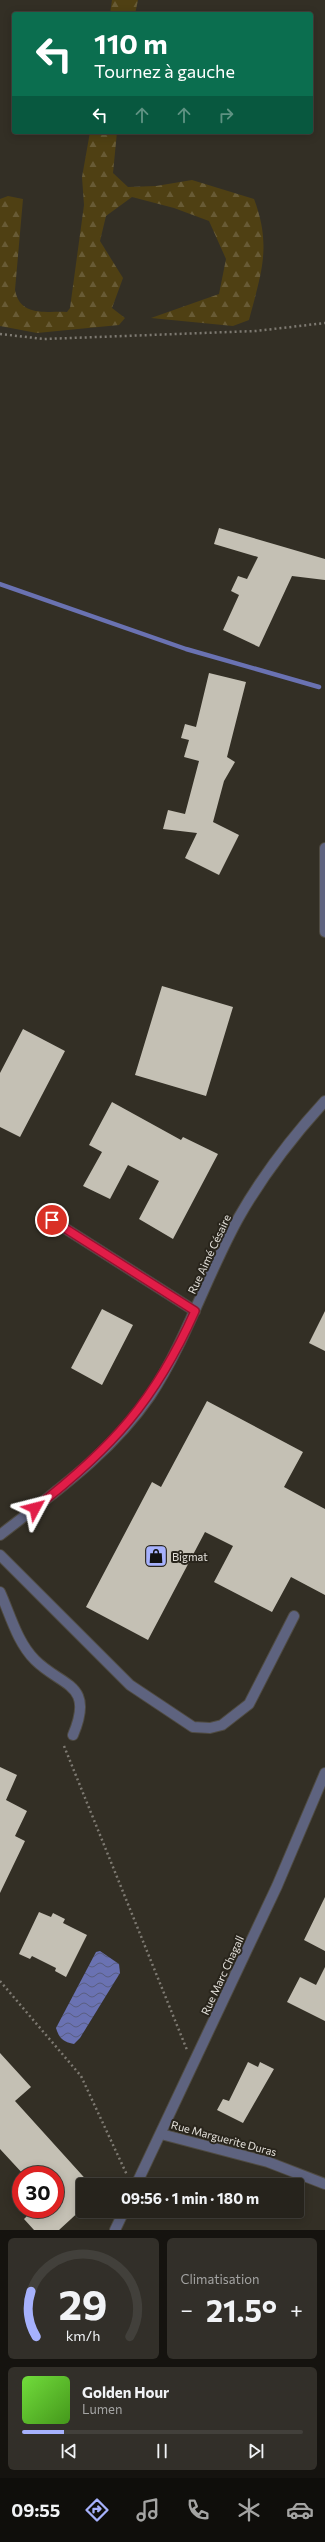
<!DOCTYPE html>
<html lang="fr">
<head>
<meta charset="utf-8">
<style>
	body { margin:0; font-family:Commissioner,sans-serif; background:#322f29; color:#f1f3f6; height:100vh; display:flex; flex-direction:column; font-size:15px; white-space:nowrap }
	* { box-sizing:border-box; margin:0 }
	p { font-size:13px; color:#a4a4a3 }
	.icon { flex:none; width:22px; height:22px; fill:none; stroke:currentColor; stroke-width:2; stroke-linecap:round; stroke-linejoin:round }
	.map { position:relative; height:2230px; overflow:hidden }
	.drawer { display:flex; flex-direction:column; gap:8px; padding:8px; background:#15130f; flex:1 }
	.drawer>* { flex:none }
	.guide { position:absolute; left:12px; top:12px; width:301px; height:122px; border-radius:4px; box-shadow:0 2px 10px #0003,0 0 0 1px #42403b; background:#0b6e4f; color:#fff; overflow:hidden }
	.speed { position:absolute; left:12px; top:2166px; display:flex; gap:8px; font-size:20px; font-weight:700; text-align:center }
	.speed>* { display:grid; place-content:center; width:52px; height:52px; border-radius:50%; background:#26231c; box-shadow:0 2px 10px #0003,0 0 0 1px #42403b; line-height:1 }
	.speed .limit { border:6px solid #d22; background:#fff; color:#111 }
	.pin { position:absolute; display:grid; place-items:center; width:34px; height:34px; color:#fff; margin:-17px; border:2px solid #fff; border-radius:50%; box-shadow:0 1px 4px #0007 }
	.me { position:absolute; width:44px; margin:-22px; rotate:52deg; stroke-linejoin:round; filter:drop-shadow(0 0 3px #0008) }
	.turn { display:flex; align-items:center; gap:14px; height:84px; padding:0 16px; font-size:18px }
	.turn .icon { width:52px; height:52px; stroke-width:2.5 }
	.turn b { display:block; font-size:28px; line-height:34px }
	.lanes { display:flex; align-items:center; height:38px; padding:0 16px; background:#0003; justify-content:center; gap:20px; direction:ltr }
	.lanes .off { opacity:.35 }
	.big { font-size:30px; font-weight:700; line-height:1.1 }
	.drawer .card { flex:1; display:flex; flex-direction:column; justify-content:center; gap:6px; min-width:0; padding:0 14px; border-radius:6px; background:#322f29 }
	.drawer .dial { align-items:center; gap:0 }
	.dial svg { height:104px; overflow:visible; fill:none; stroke:#42403b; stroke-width:7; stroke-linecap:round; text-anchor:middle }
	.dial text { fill:#f1f3f6; stroke:none }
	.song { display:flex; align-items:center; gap:12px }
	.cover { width:48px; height:48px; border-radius:6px; background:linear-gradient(135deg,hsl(100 70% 55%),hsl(100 70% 35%)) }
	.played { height:4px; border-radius:2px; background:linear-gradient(90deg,#a6b1fc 15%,#42403b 15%) }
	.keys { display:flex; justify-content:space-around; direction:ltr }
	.heat { display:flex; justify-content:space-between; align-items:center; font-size:22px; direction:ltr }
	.drawer .tiles { flex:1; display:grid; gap:8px; grid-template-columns:1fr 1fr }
	.card:last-child { grid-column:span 2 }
	.trip { position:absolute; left:76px; top:2178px; width:228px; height:40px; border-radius:4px; background:#26231c; box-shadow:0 2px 10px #0003,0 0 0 1px #42403b; font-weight:700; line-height:40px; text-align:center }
	.menu { display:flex; height:64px; justify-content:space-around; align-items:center; background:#0f0e0b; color:#a4a4a3 }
	.menu .icon { width:28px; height:28px }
	.menu .on { color:#a6b1fc }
	.menu b { font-size:18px; color:#f1f3f6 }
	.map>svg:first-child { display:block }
	.forest { fill:url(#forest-firs) }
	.water { fill:url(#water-waves) }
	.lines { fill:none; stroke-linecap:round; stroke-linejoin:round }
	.stream { stroke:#6a72b2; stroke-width:4.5 }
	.building { fill:#c4c0b4 }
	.minor-casing { stroke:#4f4b42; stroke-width:12 }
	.path { stroke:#7e7a72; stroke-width:2.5; stroke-dasharray:2 3; stroke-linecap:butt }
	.minor { stroke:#5e637f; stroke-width:10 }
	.route-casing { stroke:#92132f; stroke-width:10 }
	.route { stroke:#e11d48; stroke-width:7 }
	.labels { text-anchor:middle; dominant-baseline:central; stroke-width:4; stroke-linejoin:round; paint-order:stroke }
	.street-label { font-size:11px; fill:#e4e1db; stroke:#29251c }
	.poi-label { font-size:11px; fill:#e4e1db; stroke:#29251c; text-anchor:start }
</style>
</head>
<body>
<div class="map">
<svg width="325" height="2230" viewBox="0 0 325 2230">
	<defs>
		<pattern id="forest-firs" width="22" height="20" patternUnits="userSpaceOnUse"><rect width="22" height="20" fill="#4f4013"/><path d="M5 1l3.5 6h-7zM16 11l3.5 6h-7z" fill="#685b35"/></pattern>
		<pattern id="water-waves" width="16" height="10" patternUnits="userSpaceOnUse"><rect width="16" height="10" fill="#6a72b2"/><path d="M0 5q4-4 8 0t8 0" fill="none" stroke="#595d80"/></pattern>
	</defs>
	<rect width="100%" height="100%" fill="#332f25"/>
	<path class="forest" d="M112,0H138L135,14H110Z
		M90,132H117L113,173L128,187L156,186L192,180L254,199C272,246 261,274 249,320L233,326L151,318L219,294L226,259L209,221L174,208L132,197L106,216L100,241L123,278L112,308L125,318L119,325L37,333L0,326V199L8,196L23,199L15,290C20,317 45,311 67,312L70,308L84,205L82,177Z"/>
	<path class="water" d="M100,1951L119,1964L120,1973L80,2038L74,2044C63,2042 59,2038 56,2028L96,1952Z"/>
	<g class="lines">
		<path class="stream" d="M0,584L186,649L319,687"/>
	</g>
	<path class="building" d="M219,528L325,559V580L292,576L259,647L223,630L239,595L231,591L238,576L247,579L258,557L214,544Z
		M209,673L246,682L227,757L235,762L224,781L213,822L239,835L219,875L185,858L197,833L163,829L168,810L185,814L199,761L184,757L189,740L181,738L185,724L196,727Z
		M162,986L233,1007L206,1096L135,1075Z
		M23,1029L65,1051L20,1137L0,1127V1073Z
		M112,1102L181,1140L183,1137L218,1154L173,1239L139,1219L159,1181L128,1165L110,1199L83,1186L102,1152L89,1145Z
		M102,1309L133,1325L102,1385L71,1368Z
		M325,1311V1351L309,1343Z
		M207,1401L303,1452L284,1487L325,1509V1595L291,1577L272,1612L214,1582L233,1546L205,1532L148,1640L86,1607L152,1482L161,1487Z
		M0,1767L17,1775L6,1800L27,1811L15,1836L25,1841L0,1893Z
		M325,1897V1951L304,1940Z
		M39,1912L51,1917L53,1913L65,1919L63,1923L87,1935L66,1977L55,1971L56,1968L32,1956L30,1959L19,1954Z
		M325,1967V2021L287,2002L300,1977L316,1985Z
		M0,2053L31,2087L15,2101L91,2185H83V2208L59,2230H34L24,2219L34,2209H55V2175H24L0,2149Z
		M248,2062L258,2067L260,2062L274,2069L243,2123L217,2110L223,2099L229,2101Z"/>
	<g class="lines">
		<g class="minor-casing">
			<path id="minor" d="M325,848V932
				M52,1220L195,1311
				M0,1535C54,1493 111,1453 150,1396C187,1340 206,1276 239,1217C263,1175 292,1137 325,1101
				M0,1555L130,1685L193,1727L210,1728L222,1725L249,1704L294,1616
				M0,1592C10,1614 17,1642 35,1660C62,1687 95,1683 73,1735
				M161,2134L268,2162L325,2184
				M136,2185L277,1886L325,1773
				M115,2230L124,2211"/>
		</g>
		<path class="path" d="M0,334L44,339L256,331L325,323
			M64,1746L187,2050
			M0,1981L81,2076L127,2175"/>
		<use href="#minor" class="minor"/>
	</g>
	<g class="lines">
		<g class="route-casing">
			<path id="route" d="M35,1508C112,1448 155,1401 195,1311L52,1220"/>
		</g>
		<use href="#route" class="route"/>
	</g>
	<defs>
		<g id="shop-square" transform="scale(1.15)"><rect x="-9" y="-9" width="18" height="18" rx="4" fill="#a6b1fc" stroke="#29251c"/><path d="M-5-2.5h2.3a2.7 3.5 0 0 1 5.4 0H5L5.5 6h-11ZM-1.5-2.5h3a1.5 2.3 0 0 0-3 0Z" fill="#111"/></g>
	</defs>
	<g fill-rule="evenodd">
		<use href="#shop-square" x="156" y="1556"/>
	</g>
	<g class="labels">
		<g class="street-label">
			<text transform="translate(209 1254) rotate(-65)">Rue Aimé Césaire</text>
			<text transform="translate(222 1975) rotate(-65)">Rue Marc Chagall</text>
			<text transform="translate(224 2138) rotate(15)">Rue Marguerite Duras</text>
		</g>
		<g class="poi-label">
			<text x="172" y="1556">Bigmat</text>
		</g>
	</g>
</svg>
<div class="speed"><div class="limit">30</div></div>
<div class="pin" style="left:52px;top:1220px;background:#d93025"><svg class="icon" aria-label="arrive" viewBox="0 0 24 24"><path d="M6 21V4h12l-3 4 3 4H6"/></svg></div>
<svg class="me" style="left:35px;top:1508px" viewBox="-20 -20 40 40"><path d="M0-17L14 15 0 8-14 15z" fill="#e11d48" stroke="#fff" stroke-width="4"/></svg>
<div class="trip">09:56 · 1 min · 180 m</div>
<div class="guide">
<div class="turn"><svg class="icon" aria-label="left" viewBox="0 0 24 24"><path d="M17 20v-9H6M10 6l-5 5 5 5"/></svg><div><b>110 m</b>Tournez à gauche</div></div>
<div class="lanes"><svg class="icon" aria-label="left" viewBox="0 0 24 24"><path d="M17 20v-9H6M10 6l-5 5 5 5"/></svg><svg class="icon off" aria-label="ahead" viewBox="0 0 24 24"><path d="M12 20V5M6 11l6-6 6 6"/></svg><svg class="icon off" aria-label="ahead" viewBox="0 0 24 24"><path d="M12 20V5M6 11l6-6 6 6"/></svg><svg class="icon off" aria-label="right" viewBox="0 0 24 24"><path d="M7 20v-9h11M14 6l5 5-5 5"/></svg></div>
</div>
</div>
<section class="drawer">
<div class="tiles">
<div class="card dial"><svg viewBox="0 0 100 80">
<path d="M14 69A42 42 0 1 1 86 69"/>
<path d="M14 69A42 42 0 0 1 10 34" stroke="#a6b1fc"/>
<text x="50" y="56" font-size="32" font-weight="700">29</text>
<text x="50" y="72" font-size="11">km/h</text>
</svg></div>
<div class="card"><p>Climatisation</p>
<div class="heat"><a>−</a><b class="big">21.5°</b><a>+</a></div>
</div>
<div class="card">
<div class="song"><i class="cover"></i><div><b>Golden Hour</b><p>Lumen</p></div></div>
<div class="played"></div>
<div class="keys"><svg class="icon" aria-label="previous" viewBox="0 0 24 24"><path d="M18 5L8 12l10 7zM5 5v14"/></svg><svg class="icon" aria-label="pause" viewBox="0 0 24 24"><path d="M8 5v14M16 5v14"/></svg><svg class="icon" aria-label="next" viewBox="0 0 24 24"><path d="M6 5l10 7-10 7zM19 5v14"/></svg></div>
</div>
</div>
</section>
<nav class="menu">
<b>09:55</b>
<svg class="icon on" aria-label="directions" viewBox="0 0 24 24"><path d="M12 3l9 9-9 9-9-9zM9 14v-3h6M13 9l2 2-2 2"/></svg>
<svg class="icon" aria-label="music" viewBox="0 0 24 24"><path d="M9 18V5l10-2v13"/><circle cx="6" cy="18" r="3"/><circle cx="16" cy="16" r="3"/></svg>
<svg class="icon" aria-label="phone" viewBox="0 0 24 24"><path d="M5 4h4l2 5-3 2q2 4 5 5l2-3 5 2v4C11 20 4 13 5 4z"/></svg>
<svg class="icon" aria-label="climate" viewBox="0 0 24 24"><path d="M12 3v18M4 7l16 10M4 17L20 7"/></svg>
<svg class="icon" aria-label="car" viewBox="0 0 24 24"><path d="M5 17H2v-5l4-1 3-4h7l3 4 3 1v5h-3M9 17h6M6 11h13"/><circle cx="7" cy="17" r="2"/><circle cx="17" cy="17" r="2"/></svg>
</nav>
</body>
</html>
